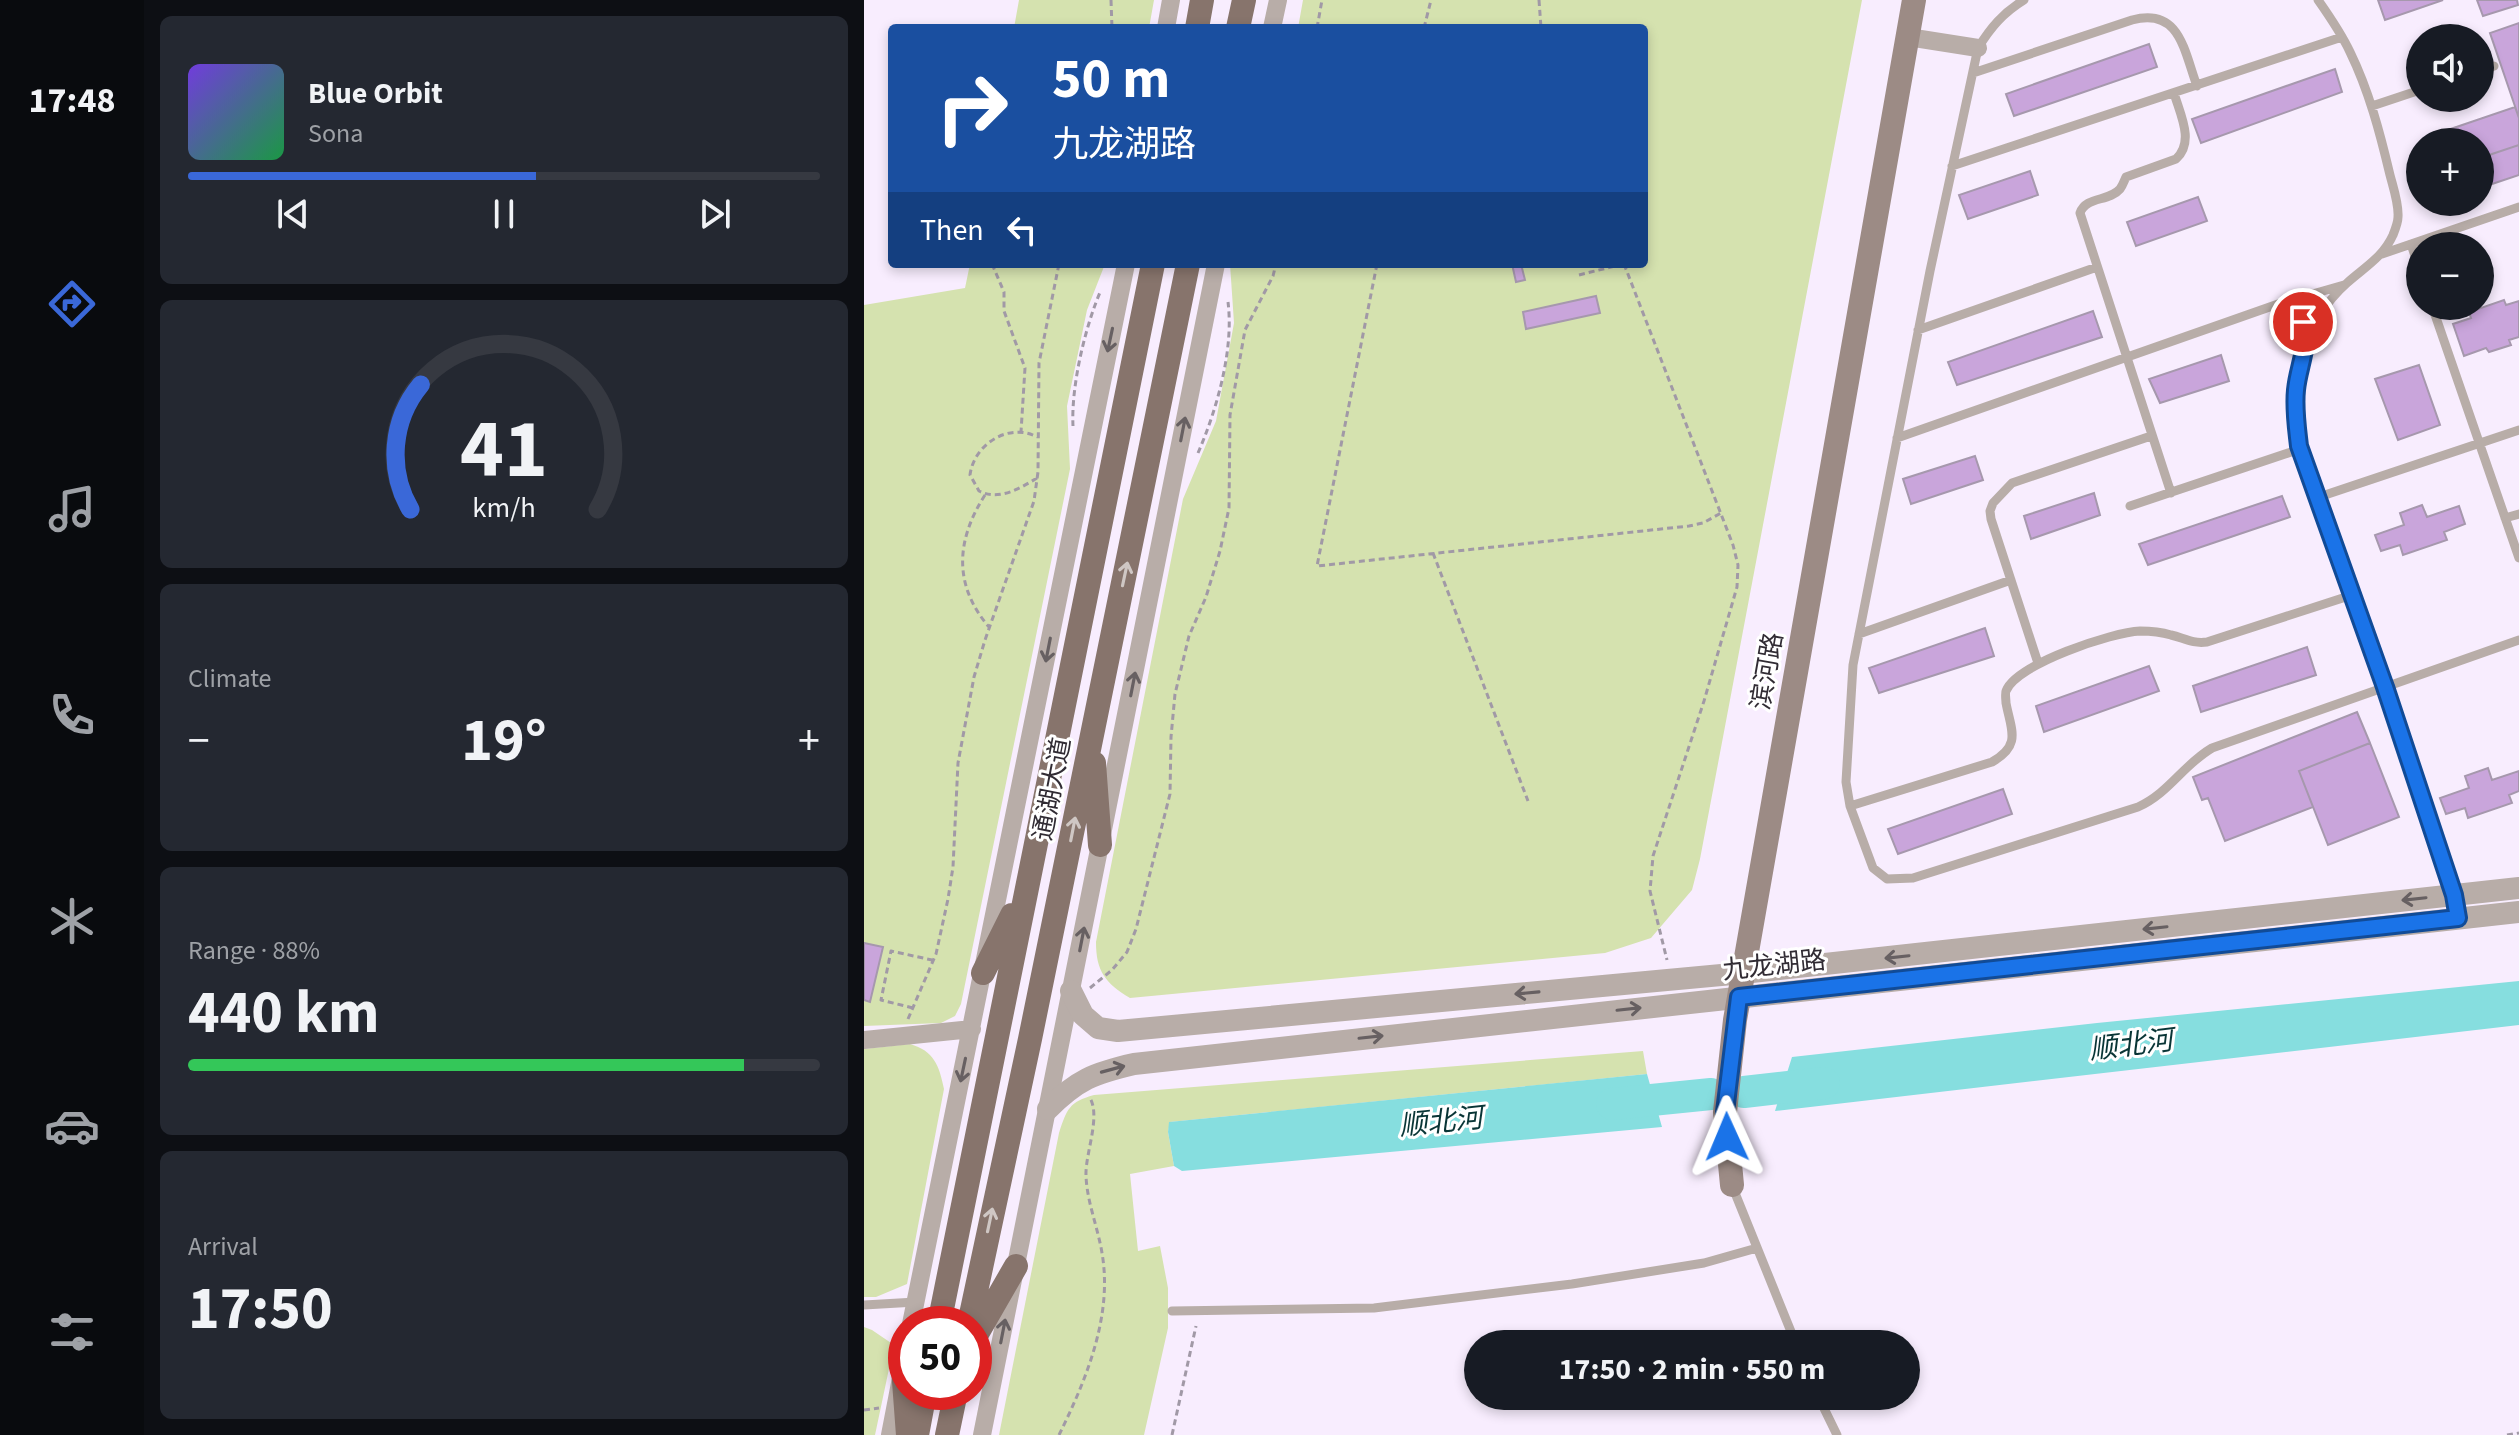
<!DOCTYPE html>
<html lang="en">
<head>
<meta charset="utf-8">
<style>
	body { margin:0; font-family:"Source Sans 3","Noto Sans SC",sans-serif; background:#242831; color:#f1f3f6; height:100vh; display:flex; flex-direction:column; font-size:30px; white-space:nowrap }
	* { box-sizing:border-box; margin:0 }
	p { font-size:26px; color:#9ea1a6 }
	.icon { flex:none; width:44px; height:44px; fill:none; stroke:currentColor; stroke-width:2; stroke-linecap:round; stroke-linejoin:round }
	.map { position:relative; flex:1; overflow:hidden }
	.details { display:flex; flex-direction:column; gap:16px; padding:16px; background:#0d0f14; width:720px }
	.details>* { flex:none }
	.banner { position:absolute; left:24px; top:24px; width:760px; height:244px; border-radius:8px; box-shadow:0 4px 12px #0003; background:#1a4fa0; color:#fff; overflow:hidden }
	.fabs { position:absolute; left:1542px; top:24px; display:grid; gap:16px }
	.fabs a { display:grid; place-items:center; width:88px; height:88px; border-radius:50%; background:#171b24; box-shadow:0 4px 12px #0003; font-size:40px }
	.speed { position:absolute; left:24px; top:1306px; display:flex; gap:16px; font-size:40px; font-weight:700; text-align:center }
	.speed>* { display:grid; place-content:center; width:104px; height:104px; border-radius:50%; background:#171b24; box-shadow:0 4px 12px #0003; line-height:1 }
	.speed .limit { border:12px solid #d22; background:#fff; color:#111 }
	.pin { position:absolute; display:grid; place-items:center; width:68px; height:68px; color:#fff; margin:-34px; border:4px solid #fff; border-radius:50%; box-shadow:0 2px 8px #0007 }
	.me { position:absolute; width:88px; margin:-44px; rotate:359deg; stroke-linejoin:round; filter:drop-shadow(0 0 6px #0008) }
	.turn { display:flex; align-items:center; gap:28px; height:168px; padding:0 32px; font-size:36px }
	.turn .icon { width:104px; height:104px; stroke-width:2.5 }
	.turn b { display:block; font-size:56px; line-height:68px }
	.then { display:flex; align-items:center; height:76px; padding:0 32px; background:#0003; gap:16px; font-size:30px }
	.big { font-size:60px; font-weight:700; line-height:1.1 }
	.details .tile { flex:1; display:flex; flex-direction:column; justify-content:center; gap:12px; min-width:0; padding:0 28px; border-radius:12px; background:#242831 }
	.details .dial { align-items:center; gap:0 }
	.dial svg { height:208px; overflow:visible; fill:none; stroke:#363941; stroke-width:7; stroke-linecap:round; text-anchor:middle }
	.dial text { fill:#f1f3f6; stroke:none }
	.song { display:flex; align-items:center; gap:24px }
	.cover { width:96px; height:96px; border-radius:12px; background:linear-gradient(135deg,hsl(260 70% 55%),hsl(140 70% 35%)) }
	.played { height:8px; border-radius:4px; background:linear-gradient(90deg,#3a68d8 55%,#363941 55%) }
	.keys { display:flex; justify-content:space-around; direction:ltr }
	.heat { display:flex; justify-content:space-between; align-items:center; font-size:44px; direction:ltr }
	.charge { height:12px; border-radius:6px; background:linear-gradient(90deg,#34c759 88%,#363941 0) }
	.trip { position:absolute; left:600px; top:1330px; width:456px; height:80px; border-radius:40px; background:#171b24; box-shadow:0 4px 12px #0003; font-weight:700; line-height:80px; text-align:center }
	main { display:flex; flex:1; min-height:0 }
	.tabs { display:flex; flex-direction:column; width:144px; justify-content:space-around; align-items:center; background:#090b0e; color:#9ea1a6 }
	.tabs .icon { width:56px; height:56px }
	.tabs .active { color:#3a68d8 }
	.tabs b { font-size:36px; color:#f1f3f6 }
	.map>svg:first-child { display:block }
	.green { fill:#d5e2af }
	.water { fill:#86dedf }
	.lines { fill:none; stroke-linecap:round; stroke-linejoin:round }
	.river { stroke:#86dedf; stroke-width:32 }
	.building { fill:#c9a5db; stroke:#a698ad; stroke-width:2 }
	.path { stroke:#a199a6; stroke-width:3; stroke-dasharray:6 4; stroke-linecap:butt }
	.service { stroke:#b8ada8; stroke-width:9 }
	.minor { stroke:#b8ada8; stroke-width:18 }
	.tertiary { stroke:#b8ada8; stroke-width:22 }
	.secondary { stroke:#9c8b85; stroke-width:24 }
	.primary { stroke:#87746c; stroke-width:24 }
	.oneway { stroke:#676062 }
	.oneway2 { stroke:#cfc7c4 }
	.route-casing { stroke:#114b97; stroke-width:20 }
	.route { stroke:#1a73e8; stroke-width:14 }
	.labels { text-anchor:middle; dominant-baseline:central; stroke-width:6; stroke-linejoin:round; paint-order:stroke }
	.street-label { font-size:26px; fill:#312c34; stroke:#fff }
	.water-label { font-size:28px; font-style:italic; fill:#093536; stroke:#fff }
</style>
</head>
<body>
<main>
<nav class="tabs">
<b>17:48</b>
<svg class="icon active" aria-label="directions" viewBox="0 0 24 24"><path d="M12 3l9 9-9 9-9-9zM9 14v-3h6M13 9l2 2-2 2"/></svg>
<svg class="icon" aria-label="music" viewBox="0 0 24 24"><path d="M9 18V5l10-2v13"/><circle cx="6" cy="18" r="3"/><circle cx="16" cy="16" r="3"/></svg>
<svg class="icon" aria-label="phone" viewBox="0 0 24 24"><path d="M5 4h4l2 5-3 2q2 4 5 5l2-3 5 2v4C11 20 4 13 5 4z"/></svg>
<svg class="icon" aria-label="climate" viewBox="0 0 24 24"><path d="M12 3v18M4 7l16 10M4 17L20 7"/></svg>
<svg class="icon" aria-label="car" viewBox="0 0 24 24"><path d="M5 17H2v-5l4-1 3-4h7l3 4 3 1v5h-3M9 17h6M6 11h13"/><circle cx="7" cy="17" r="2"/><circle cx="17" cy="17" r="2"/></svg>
<svg class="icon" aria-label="filters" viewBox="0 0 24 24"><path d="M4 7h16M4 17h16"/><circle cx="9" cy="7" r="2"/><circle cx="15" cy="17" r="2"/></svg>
</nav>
<section class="details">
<div class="tile">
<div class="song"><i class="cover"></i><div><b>Blue Orbit</b><p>Sona</p></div></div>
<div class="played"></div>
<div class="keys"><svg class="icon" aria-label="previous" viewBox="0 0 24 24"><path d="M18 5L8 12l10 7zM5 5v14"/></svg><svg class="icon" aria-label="pause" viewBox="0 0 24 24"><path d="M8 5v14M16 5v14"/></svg><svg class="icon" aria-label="next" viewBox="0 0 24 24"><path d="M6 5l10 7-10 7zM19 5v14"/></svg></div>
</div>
<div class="tile dial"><svg viewBox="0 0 100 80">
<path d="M14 69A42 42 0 1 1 86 69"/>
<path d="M14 69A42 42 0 0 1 18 21" stroke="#3a68d8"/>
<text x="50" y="56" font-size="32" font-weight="700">41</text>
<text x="50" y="72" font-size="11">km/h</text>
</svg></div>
<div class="tile"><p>Climate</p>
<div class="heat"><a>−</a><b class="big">19°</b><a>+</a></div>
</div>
<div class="tile"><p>Range · 88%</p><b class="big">440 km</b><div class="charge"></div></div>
<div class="tile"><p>Arrival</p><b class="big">17:50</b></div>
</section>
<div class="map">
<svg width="1655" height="1435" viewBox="0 0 1655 1435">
	<rect width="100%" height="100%" fill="#f8edfe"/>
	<path class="green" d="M155,0H290L285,28H150Z
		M439,0H998L836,859L828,890L787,938L741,953L266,998C241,983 232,971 232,942L319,499L352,421L370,323L366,264H780V28H434Z
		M106,264H241L223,310L203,406L206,469L97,1004L91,1016L77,1023L0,1026V305L101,288Z
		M46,1044C70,1051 75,1065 80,1089L43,1284L12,1297H0V1049Z
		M779,1051L783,1074L306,1122L304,1132L310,1166L266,1174L274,1251L296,1246L304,1288V1328L280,1435H135L195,1133C203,1109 205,1102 230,1095Z
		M0,1327L8,1330L30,1345L11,1435H0Z"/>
	<path class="water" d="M1655,981V1025L911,1111L928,1057L1233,1023Z
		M783,1074L798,1127L318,1171L310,1166L304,1132L305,1122Z"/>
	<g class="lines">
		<path class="river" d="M880,1092L960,1083
			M748,1104L847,1094"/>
	</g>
	<path class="building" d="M1514,0H1579L1521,20Z
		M1613,0H1653L1654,5L1619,16Z
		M1655,23V118L1626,33Z
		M1285,44L1293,67L1150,116L1142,94Z
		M1471,69L1478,92L1337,143L1328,119Z
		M1651,107L1655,118V145L1616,158V142H1564L1563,137Z
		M1655,145V175L1616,188V158Z
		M1166,171L1174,195L1104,219L1095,195Z
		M1334,197L1343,221L1272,246L1263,222Z
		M648,264H657L661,280L652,282Z
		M732,296L736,313L662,329L659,312Z
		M1640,300L1642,305L1655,301V337L1645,340L1647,345L1625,352L1622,348L1600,356L1589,324L1607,318L1605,312Z
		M1229,311L1238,337L1093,385L1084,362Z
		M1357,355L1365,381L1296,403L1285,379Z
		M1555,365L1576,425L1534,440L1511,379Z
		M1111,456L1119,480L1047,504L1039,479Z
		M1230,493L1236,515L1167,539L1160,516Z
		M1418,496L1426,517L1284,565L1275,544Z
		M1558,505L1563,517L1595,506L1601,524L1580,532L1583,540L1539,555L1536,545L1517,551L1511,535L1540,525L1536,513Z
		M1121,628L1130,656L1015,693L1005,668Z
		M1443,647L1452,675L1337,712L1329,686Z
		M1285,666L1295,691L1180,732L1172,706Z
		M1493,712L1506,743L1435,771L1449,807L1361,841L1344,798L1338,800L1329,777Z
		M1506,743L1535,817L1464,845L1435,771Z
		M1624,768L1628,780L1655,771V791L1645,795L1648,803L1604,818L1601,808L1582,814L1576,798L1605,788L1601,776Z
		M1139,789L1148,814L1034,854L1024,829Z
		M0,943L19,947L6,1002L0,1000Z"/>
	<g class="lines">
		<path class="path" d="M247,0L248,28
			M675,0L677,28
			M453,28L458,0
			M560,28L567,0
			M128,264L140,292V311L161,368L157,432
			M513,264L453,566L825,526L839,523L857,513
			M760,264L869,545L874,565L873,587L840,701L789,856L786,891L803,960
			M715,275L759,264
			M209,426C207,386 221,327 237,290
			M334,453C353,409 370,350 364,302
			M173,478C155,489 135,501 115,491L106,475C110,444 145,422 173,437
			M121,495C92,540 89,585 125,627
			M569,553L664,801
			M226,988L248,970L263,952L272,929L306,794L307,737L311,694L325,636L342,597L356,551L365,508L366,415L381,330L409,276L412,264
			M49,1008L17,1000L27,951L68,960
			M44,1019L72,954L84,899L89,867L94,763L110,677L121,640L170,501L174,472L175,363L195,264
			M0,1410L15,1408
			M195,1435C222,1380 249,1316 238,1253C234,1228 223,1202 222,1176C221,1154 237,1117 226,1098
			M308,1435L332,1326
			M1643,1435L1655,1433"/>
		<path class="service" d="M1160,0C1139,13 1127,27 1114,48L1066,271L989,665L982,782L986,806L1009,868L1023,879L1049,878L1274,807C1305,793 1319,765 1348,748L1655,640
			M1454,0C1466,17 1477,33 1486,52C1505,91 1516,133 1526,175C1529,187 1535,204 1534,217C1534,222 1531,230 1529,235C1519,257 1501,267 1483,283C1436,324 1427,388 1435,446L1521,687L1590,895L1594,918
			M1616,71L1630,66
			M1109,73L1268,20C1316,7 1320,51 1333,86
			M1508,106L1556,90
			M1088,166L1478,37
			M1547,244L1556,271
			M1518,254L1655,207
			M1417,303L1433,309L1441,328L1442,343
			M1568,306L1655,558
			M1054,330L1233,267
			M1033,438L1417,303L1480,285
			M1307,493L1216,213C1222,196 1245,202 1256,189C1259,185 1260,181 1262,177L1312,159C1331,142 1316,114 1310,93
			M1452,498L1655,430
			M1266,506L1436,449
			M1641,518L1655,514
			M995,634L1147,580
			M1174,663L1127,519L1126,511L1129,503L1148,483L1287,436
			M986,806L1128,762C1158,745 1147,730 1142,703C1142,701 1141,693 1142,691C1152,664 1249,632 1276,631C1286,631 1297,632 1307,635C1320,638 1328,644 1343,642L1488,595
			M869,1188L932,1344
			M0,1305L52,1302
			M308,1311L510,1308L708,1284L840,1263L893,1248
			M954,1396L973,1435"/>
		<path class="minor" d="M302,28L307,0
			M408,28L414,0
			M1044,37L1114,48
			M0,1040L108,1029
			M47,1324L262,264
			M26,1435L42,1352
			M118,1435L352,264"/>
		<path class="tertiary" d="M207,991L219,1015L234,1028L254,1031L879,973L1655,888
			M184,1109C213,1080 230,1073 270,1064L1655,912"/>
		<path class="secondary" d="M868,1185L861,1112L871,1020L1050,0"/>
		<path class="primary" d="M333,28L338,0
			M374,28L380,0
			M230,763L236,845
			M119,973L148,915
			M75,1324L289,264
			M105,1324L166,1039L324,264
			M110,1339L152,1266
			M39,1368L44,1435
			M53,1435L61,1392
			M83,1435L92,1392"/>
	</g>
	<defs><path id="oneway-shaft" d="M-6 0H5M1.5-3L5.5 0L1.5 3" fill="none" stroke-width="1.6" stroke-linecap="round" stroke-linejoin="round" transform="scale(2)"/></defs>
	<g class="oneway">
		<use href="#oneway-shaft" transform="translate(246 340) rotate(102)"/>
		<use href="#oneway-shaft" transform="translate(319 429) rotate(-79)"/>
		<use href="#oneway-shaft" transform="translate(184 650) rotate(101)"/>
		<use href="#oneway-shaft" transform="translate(269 684) rotate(-79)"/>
		<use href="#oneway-shaft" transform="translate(1550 899) rotate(174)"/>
		<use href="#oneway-shaft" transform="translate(1291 928) rotate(174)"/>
		<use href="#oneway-shaft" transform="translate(218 939) rotate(-79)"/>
		<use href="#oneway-shaft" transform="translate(1033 957) rotate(174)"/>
		<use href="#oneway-shaft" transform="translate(663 993) rotate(175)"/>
		<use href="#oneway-shaft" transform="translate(765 1009) rotate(-6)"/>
		<use href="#oneway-shaft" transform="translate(507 1037) rotate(-6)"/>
		<use href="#oneway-shaft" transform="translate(249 1069) rotate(-15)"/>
		<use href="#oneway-shaft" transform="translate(99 1070) rotate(102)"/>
		<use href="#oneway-shaft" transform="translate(139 1331) rotate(-79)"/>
	</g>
	<g class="oneway2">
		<use href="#oneway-shaft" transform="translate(261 574) rotate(-78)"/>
		<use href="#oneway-shaft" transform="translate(209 829) rotate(-79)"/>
		<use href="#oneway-shaft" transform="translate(126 1220) rotate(-78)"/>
	</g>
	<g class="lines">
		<g class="route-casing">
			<path id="route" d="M863,1137L861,1112L875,997L1594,918L1590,895L1521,687L1435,446C1433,428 1430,409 1432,390C1434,367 1446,345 1439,322"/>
		</g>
		<use href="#route" class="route"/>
	</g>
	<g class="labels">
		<g class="street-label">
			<text transform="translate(903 671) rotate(-80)">滨河路</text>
			<text transform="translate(188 789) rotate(-79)">通湖大道</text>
			<text transform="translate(910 965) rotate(-6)">九龙湖路</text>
		</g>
		<g class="water-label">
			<text transform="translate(1267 1045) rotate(-7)">顺北河</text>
			<text transform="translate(577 1122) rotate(-6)">顺北河</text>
		</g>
	</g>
</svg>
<div class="fabs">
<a><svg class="icon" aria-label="sound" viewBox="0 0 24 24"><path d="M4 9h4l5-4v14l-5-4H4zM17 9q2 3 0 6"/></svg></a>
<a>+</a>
<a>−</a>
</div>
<div class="speed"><div class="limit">50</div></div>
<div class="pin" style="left:1439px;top:322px;background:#d93025"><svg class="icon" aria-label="arrive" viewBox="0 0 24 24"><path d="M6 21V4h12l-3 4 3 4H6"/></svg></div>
<svg class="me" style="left:863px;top:1137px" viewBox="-20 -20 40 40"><path d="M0-17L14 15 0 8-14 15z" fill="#1a73e8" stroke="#fff" stroke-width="4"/></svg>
<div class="trip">17:50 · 2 min · 550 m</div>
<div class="banner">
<div class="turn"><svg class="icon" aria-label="right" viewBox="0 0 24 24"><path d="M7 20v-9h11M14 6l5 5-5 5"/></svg><div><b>50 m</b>九龙湖路</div></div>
<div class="then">Then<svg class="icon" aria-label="left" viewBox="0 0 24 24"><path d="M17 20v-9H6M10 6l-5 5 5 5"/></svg></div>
</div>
</div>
</main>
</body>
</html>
